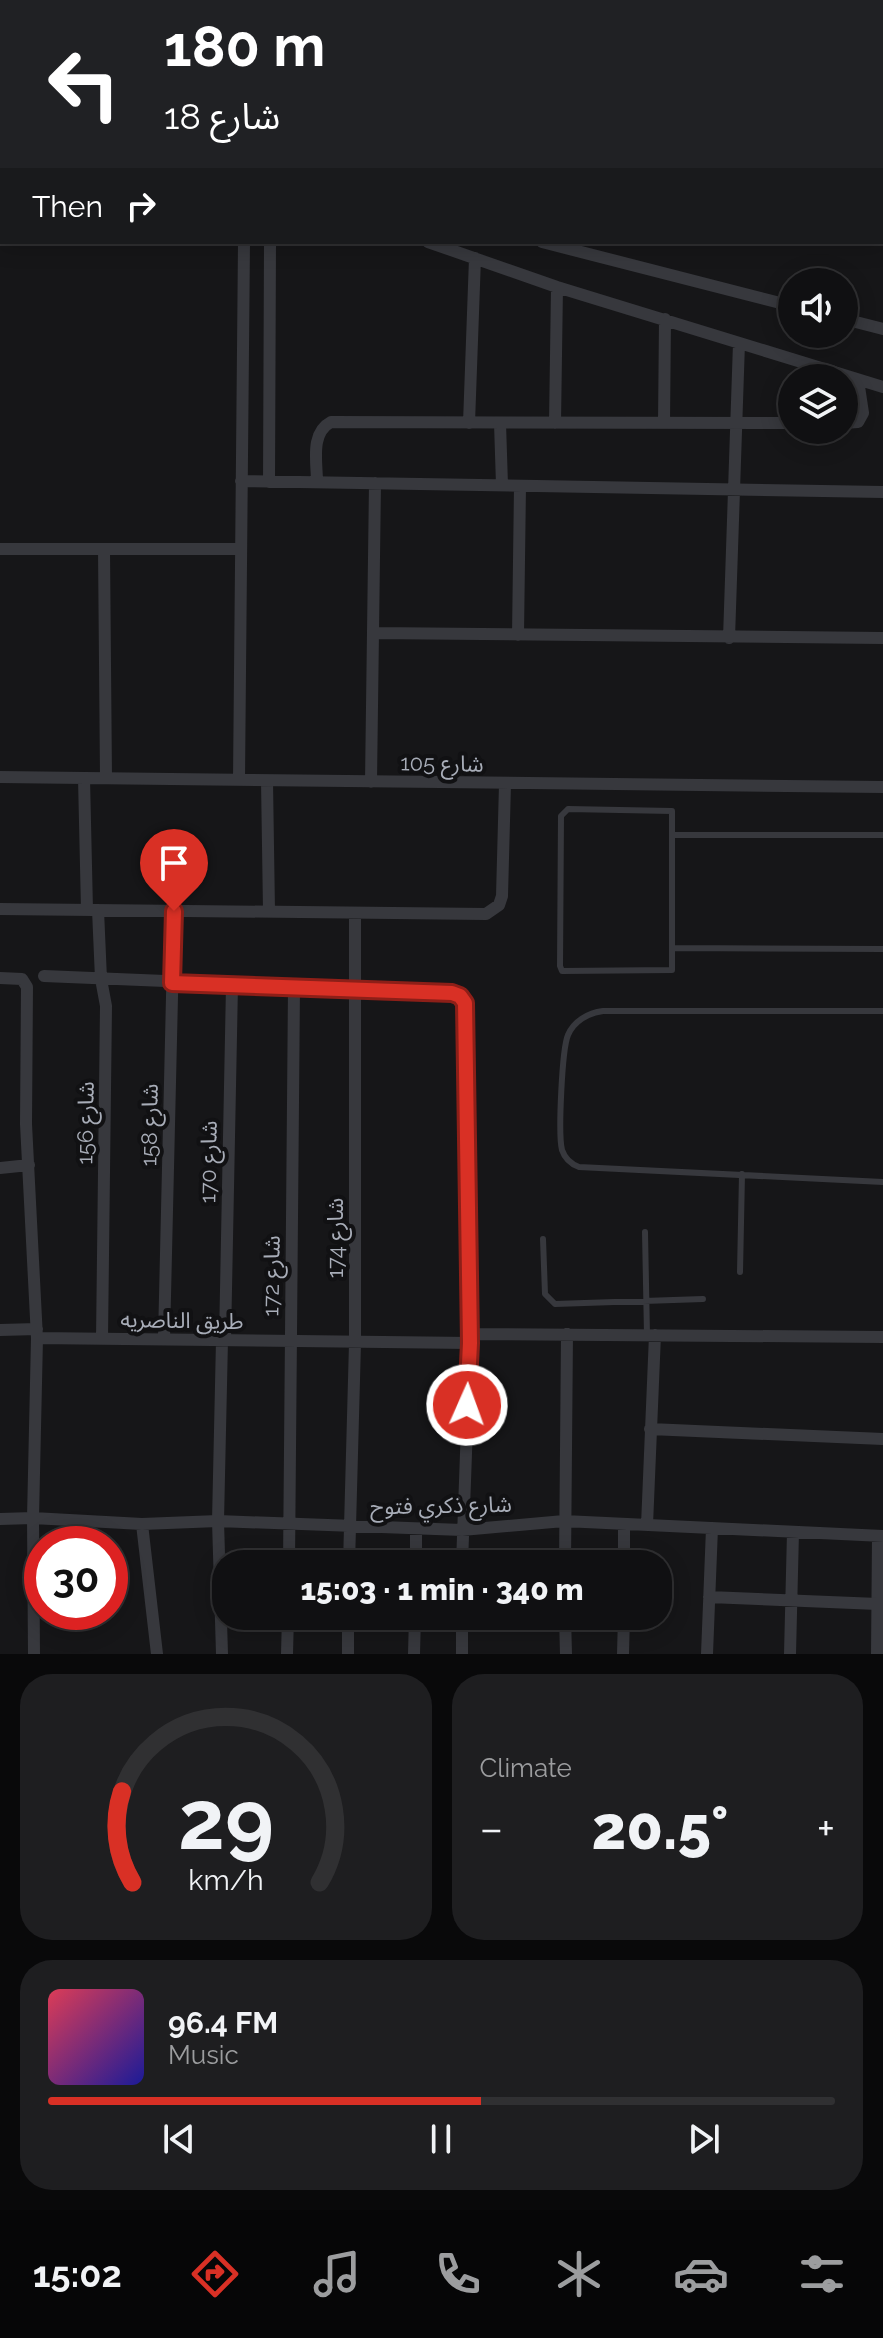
<!DOCTYPE html>
<html lang="en">
<head>
<meta charset="utf-8">
<style>
	body { margin:0; font-family:Raleway,"Noto Sans Arabic",sans-serif; background:#1e1e20; color:#f1f3f6; height:100vh; display:flex; flex-direction:column; font-size:30px; white-space:nowrap }
	* { box-sizing:border-box; margin:0 }
	p { font-size:26px; color:#9c9d9f }
	.icon { flex:none; width:44px; height:44px; fill:none; stroke:currentColor; stroke-width:2; stroke-linecap:round; stroke-linejoin:round }
	.map { position:relative; height:1654px; overflow:hidden }
	.side { display:flex; flex-direction:column; gap:20px; padding:20px; background:#09090a; flex:1 }
	.side>* { flex:none }
	.banner { position:absolute; left:0px; top:0px; width:884px; height:244px; box-shadow:0 4px 20px #0003,0 0 0 2px #303032; background:#202124; color:#fff; overflow:hidden }
	.fabs { position:absolute; left:778px; top:268px; display:grid; gap:16px }
	.fabs a { display:grid; place-items:center; width:80px; height:80px; border-radius:50%; background:#101012; box-shadow:0 4px 20px #0003,0 0 0 2px #303032; font-size:40px }
	.speed { position:absolute; left:24px; top:1526px; display:flex; gap:16px; font-size:40px; font-weight:700; text-align:center }
	.speed>* { display:grid; place-content:center; width:104px; height:104px; border-radius:50%; background:#101012; box-shadow:0 4px 20px #0003,0 0 0 2px #303032; line-height:1 }
	.speed .limit { border:12px solid #d22; background:#fff; color:#111 }
	.pin { position:absolute; display:grid; place-items:center; width:68px; height:68px; color:#fff; margin:-82px -34px; border-radius:50% 50% 50% 0; rotate:-45deg; box-shadow:0 0 8px #0007 }
	.pin .icon { rotate:45deg }
	.me { position:absolute; width:88px; margin:-44px; rotate:2deg; stroke-linejoin:round; filter:drop-shadow(0 0 6px #0008) }
	.turn { display:flex; align-items:center; gap:28px; height:168px; padding:0 32px; font-size:36px }
	.turn .icon { width:104px; height:104px; stroke-width:2.5 }
	.turn b { display:block; font-size:56px; line-height:68px }
	.then { display:flex; align-items:center; height:76px; padding:0 32px; background:#0003; gap:16px; font-size:30px }
	.big { font-size:60px; font-weight:800; line-height:1.1 }
	.side .widget { flex:1; display:flex; flex-direction:column; justify-content:center; gap:12px; min-width:0; padding:0 28px; border-radius:32px; background:#1e1e20 }
	.side .dial { align-items:center; gap:0 }
	.dial svg { height:208px; overflow:visible; fill:none; stroke:#303032; stroke-width:7; stroke-linecap:round; text-anchor:middle }
	.dial text { fill:#f1f3f6; stroke:none }
	.song { display:flex; align-items:center; gap:24px }
	.cover { width:96px; height:96px; border-radius:12px; background:linear-gradient(135deg,hsl(350 70% 55%),hsl(240 70% 35%)) }
	.played { height:8px; border-radius:4px; background:linear-gradient(90deg,#d93025 55%,#303032 55%) }
	.keys { display:flex; justify-content:space-around; direction:ltr }
	.heat { display:flex; justify-content:space-between; align-items:center; font-size:44px; direction:ltr }
	.side .tiles { flex:1; display:grid; gap:20px; grid-template-columns:1fr 1fr }
	.widget:last-child { grid-column:span 2 }
	.trip { position:absolute; left:212px; top:1550px; width:460px; height:80px; border-radius:32px; background:#101012; box-shadow:0 4px 20px #0003,0 0 0 2px #303032; font-weight:800; line-height:80px; text-align:center }
	.tabs { display:flex; height:128px; justify-content:space-around; align-items:center; background:#060607; color:#9c9d9f }
	.tabs .icon { width:56px; height:56px }
	.tabs .on { color:#d93025 }
	.tabs b { font-size:36px; color:#f1f3f6 }
	.map>svg:first-child { display:block }
	.lines { fill:none; stroke-linecap:round; stroke-linejoin:round }
	.lane { stroke:#37383d; stroke-width:6 }
	.street { stroke:#37383d; stroke-width:12 }
	.route-casing { stroke:#8d1f18; stroke-width:20 }
	.route { stroke:#d93025; stroke-width:14 }
	.labels { text-anchor:middle; dominant-baseline:central; stroke-width:8; stroke-linejoin:round; paint-order:stroke }
	.street-label { font-size:22px; fill:#a8adb8; stroke:#111113 }
</style>
</head>
<body>
<div class="map">
<svg width="883" height="1654" viewBox="0 0 883 1654">
	<rect width="100%" height="100%" fill="#161618"/>
	<g class="lines">
		<path class="lane" d="M568,809L672,811V970L562,971L560,966L561,816Z
			M673,835H883
			M673,948L883,949
			M883,1011H603C588,1013 574,1021 568,1035C562,1049 558,1134 562,1150C565,1159 571,1164 579,1167L883,1182
			M645,1232L647,1335
			M543,1239L545,1294L555,1304L703,1299
			M740,1272L742,1174"/>
		<path class="street" d="M169,0L170,2
			M0,112L2,113
			M0,177H2
			M428,242L557,287L883,387
			M542,242L792,306
			M844,319L883,329
			M469,423L475,258
			M500,423L502,485
			M555,423L557,287
			M664,423L665,319
			M844,423L858,422L863,413L858,380
			M241,481L883,492
			M269,482L270,242
			M317,482C317,462 310,433 331,422L792,423
			M0,549H240
			M104,549L106,778
			M373,633L883,638
			M518,635L520,486
			M729,638L739,343
			M0,777L883,787
			M84,778L87,910
			M239,780L244,242
			M267,781L269,911
			M371,782L375,483
			M0,909L486,914L499,905L502,896L505,784
			M98,910L101,979L106,1006L102,1339
			M44,976L452,993L460,996L465,1003L470,1343L462,1564
			M0,978L22,979L27,987L26,1124L37,1338L33,1518L34,1654
			M0,1168L29,1165
			M0,1330L37,1329
			M470,1334L883,1337
			M37,1338L470,1343
			M164,1339L174,911
			M225,1340L232,985
			M650,1429L883,1439
			M0,1519L33,1518L142,1524L218,1521L462,1530L564,1521L883,1536
			M142,1524L157,1654
			M624,1524V1564
			M647,1525L655,1335
			M289,1564L294,987
			M349,1564L355,1343V913
			M416,1564V1529
			M565,1564L567,1334
			M709,1597L878,1604
			M462,1616V1654
			M565,1616L566,1654
			M222,1654L218,1521L222,1340
			M287,1654L288,1616
			M348,1654V1616
			M414,1654L415,1616
			M623,1654L624,1616
			M707,1654L712,1528
			M790,1654L793,1532
			M877,1654L878,1536"/>
	</g>
	<g class="lines">
		<g class="route-casing">
			<path id="route" d="M174,911L172,983L452,993L460,996L465,1003L470,1343L467,1405"/>
		</g>
		<use href="#route" class="route"/>
	</g>
	<g class="labels">
		<g class="street-label">
			<text transform="translate(442 763) rotate(1)">شارع 105</text>
			<text transform="translate(85 1123) rotate(-89)">شارع 156</text>
			<text transform="translate(149 1125) rotate(-89)">شارع 158</text>
			<text transform="translate(208 1162) rotate(-89)">شارع 170</text>
			<text transform="translate(335 1238) rotate(-90)">شارع 174</text>
			<text transform="translate(271 1276) rotate(-89)">شارع 172</text>
			<text transform="translate(182 1320) rotate(1)">طريق الناصريه</text>
			<text transform="translate(441 1505) rotate(-1)">شارع ذكري فتوح</text>
		</g>
	</g>
</svg>
<div class="fabs">
<a><svg class="icon" aria-label="sound" viewBox="0 0 24 24"><path d="M4 9h4l5-4v14l-5-4H4zM17 9q2 3 0 6"/></svg></a>
<a><svg class="icon" aria-label="layers" viewBox="0 0 24 24"><path d="M12 4l9 5-9 5-9-5zM3 14l9 5 9-5"/></svg></a>
</div>
<div class="speed"><div class="limit">30</div></div>
<div class="pin" style="left:174px;top:911px;background:#d93025"><svg class="icon" aria-label="arrive" viewBox="0 0 24 24"><path d="M6 21V4h12l-3 4 3 4H6"/></svg></div>
<svg class="me" style="left:467px;top:1405px" viewBox="-20 -20 40 40"><circle r="17" fill="#d93025" stroke="#fff" stroke-width="3"/><path d="M0-11L8 9 0 5-8 9z" fill="#fff"/></svg>
<div class="trip">15:03 · 1 min · 340 m</div>
<div class="banner">
<div class="turn"><svg class="icon" aria-label="left" viewBox="0 0 24 24"><path d="M17 20v-9H6M10 6l-5 5 5 5"/></svg><div><b>180 m</b>شارع 18</div></div>
<div class="then">Then<svg class="icon" aria-label="right" viewBox="0 0 24 24"><path d="M7 20v-9h11M14 6l5 5-5 5"/></svg></div>
</div>
</div>
<section class="side">
<div class="tiles">
<div class="widget dial"><svg viewBox="0 0 100 80">
<path d="M14 69A42 42 0 1 1 86 69"/>
<path d="M14 69A42 42 0 0 1 10 34" stroke="#d93025"/>
<text x="50" y="56" font-size="32" font-weight="700">29</text>
<text x="50" y="72" font-size="11">km/h</text>
</svg></div>
<div class="widget"><p>Climate</p>
<div class="heat"><a>−</a><b class="big">20.5°</b><a>+</a></div>
</div>
<div class="widget">
<div class="song"><i class="cover"></i><div><b>96.4 FM</b><p>Music</p></div></div>
<div class="played"></div>
<div class="keys"><svg class="icon" aria-label="previous" viewBox="0 0 24 24"><path d="M18 5L8 12l10 7zM5 5v14"/></svg><svg class="icon" aria-label="pause" viewBox="0 0 24 24"><path d="M8 5v14M16 5v14"/></svg><svg class="icon" aria-label="next" viewBox="0 0 24 24"><path d="M6 5l10 7-10 7zM19 5v14"/></svg></div>
</div>
</div>
</section>
<nav class="tabs">
<b>15:02</b>
<svg class="icon on" aria-label="directions" viewBox="0 0 24 24"><path d="M12 3l9 9-9 9-9-9zM9 14v-3h6M13 9l2 2-2 2"/></svg>
<svg class="icon" aria-label="music" viewBox="0 0 24 24"><path d="M9 18V5l10-2v13"/><circle cx="6" cy="18" r="3"/><circle cx="16" cy="16" r="3"/></svg>
<svg class="icon" aria-label="phone" viewBox="0 0 24 24"><path d="M5 4h4l2 5-3 2q2 4 5 5l2-3 5 2v4C11 20 4 13 5 4z"/></svg>
<svg class="icon" aria-label="climate" viewBox="0 0 24 24"><path d="M12 3v18M4 7l16 10M4 17L20 7"/></svg>
<svg class="icon" aria-label="car" viewBox="0 0 24 24"><path d="M5 17H2v-5l4-1 3-4h7l3 4 3 1v5h-3M9 17h6M6 11h13"/><circle cx="7" cy="17" r="2"/><circle cx="17" cy="17" r="2"/></svg>
<svg class="icon" aria-label="filters" viewBox="0 0 24 24"><path d="M4 7h16M4 17h16"/><circle cx="9" cy="7" r="2"/><circle cx="15" cy="17" r="2"/></svg>
</nav>
</body>
</html>
